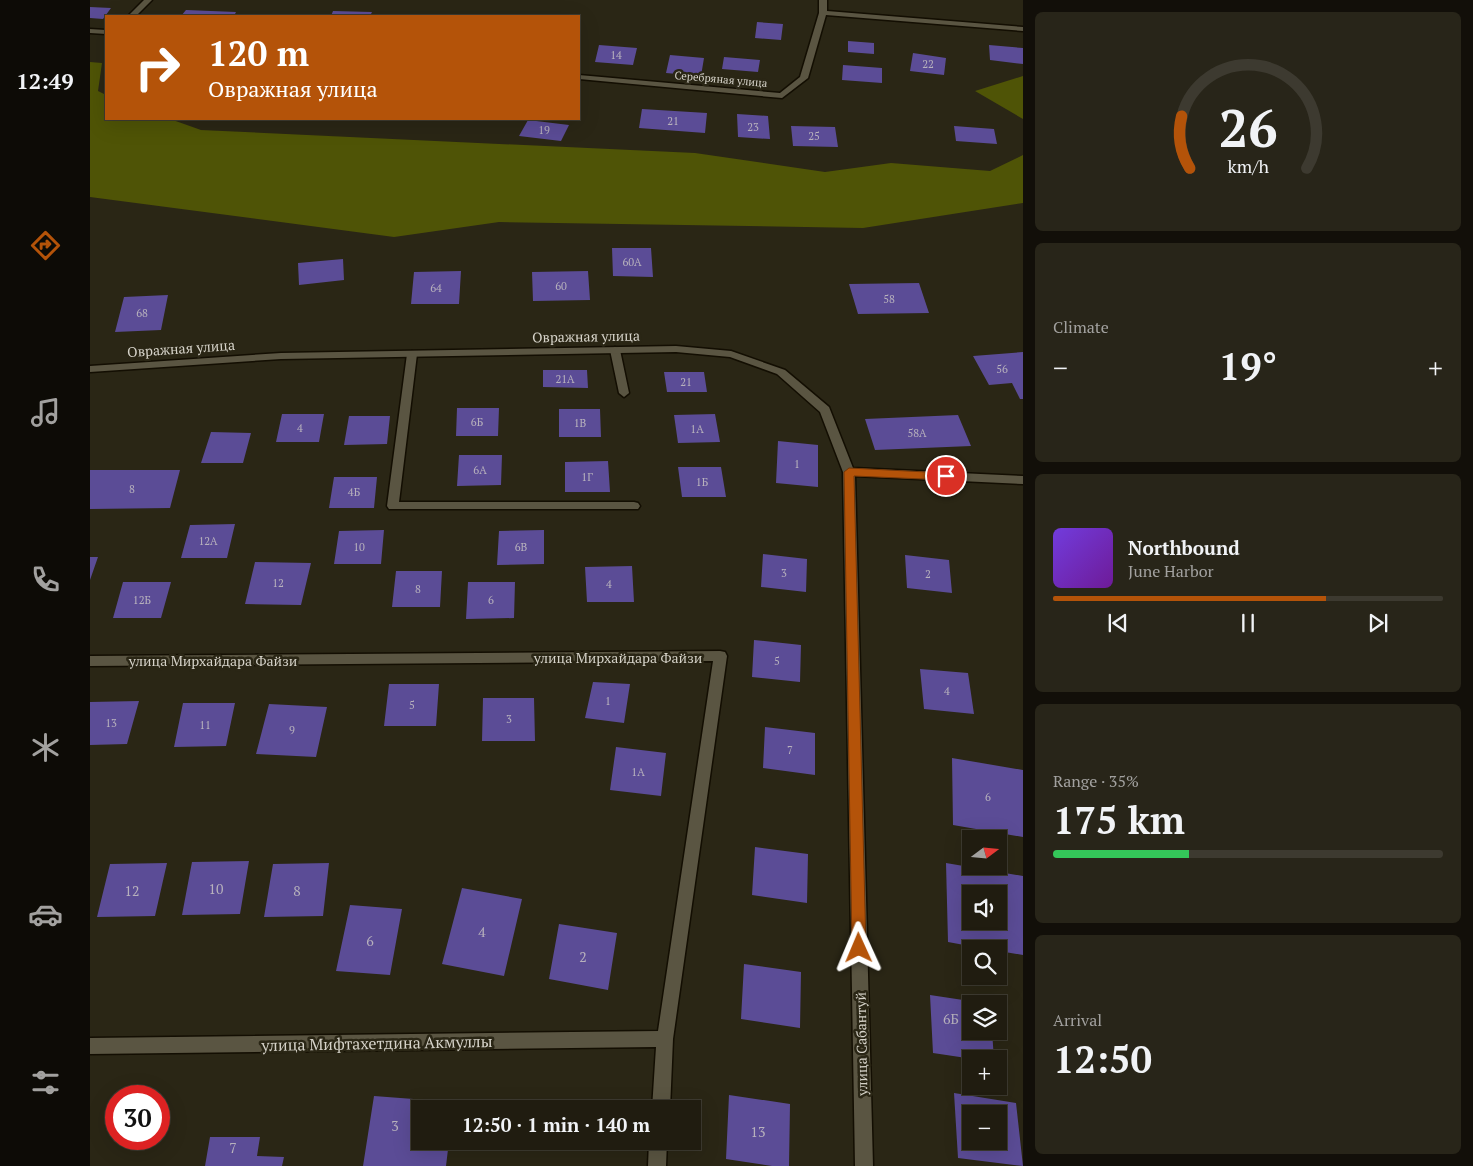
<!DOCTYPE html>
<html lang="en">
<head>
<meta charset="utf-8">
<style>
	body { margin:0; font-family:"PT Serif",serif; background:#282519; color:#f1f3f6; height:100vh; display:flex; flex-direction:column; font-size:19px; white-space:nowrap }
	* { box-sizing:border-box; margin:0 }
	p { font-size:16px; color:#a2a19f }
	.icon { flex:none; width:28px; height:28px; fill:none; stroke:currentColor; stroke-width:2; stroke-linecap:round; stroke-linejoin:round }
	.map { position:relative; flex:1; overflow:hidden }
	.panel { display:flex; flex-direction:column; gap:12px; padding:12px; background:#120f09; width:450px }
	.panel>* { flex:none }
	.hud { position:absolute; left:15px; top:15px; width:475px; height:105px; border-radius:0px; box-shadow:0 5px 20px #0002,0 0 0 1px #3d3a30; background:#b45309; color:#fff; overflow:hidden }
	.needle { width:32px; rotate:74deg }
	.tools { position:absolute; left:872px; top:830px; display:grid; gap:10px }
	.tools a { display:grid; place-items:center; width:45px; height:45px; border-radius:0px; background:#201c10; box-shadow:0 5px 20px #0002,0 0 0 1px #3d3a30; font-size:25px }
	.speed { position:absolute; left:15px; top:1085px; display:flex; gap:10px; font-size:25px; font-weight:700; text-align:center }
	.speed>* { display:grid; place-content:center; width:65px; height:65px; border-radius:50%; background:#201c10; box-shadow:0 5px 20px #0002,0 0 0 1px #3d3a30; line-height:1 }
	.speed .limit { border:8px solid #d22; background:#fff; color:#111 }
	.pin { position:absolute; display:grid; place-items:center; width:42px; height:42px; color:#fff; margin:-21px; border:2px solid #fff; border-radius:50%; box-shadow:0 1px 5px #0007 }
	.me { position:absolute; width:55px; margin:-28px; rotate:359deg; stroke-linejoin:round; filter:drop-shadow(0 0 4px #0008) }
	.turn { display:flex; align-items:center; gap:18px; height:105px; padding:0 20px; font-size:22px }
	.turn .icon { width:65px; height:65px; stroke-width:2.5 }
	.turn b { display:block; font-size:35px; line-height:42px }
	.big { font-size:38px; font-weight:700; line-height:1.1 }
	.panel .tile { flex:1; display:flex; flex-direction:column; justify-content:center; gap:8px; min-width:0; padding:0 18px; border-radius:8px; background:#282519 }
	.panel .dial { align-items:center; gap:0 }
	.dial svg { height:130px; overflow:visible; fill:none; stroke:#3d3a30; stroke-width:7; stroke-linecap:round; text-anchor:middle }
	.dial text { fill:#f1f3f6; stroke:none }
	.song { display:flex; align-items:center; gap:15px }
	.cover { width:60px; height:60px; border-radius:8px; background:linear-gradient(135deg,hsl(260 70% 55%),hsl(280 70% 35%)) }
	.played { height:5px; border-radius:2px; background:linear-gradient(90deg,#b45309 70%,#3d3a30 70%) }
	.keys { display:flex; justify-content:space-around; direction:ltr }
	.heat { display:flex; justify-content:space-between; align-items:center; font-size:28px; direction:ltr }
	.charge { height:8px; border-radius:4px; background:linear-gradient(90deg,#34c759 35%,#3d3a30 0) }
	.trip { position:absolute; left:321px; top:1100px; width:290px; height:50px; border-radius:0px; background:#201c10; box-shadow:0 5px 20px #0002,0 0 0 1px #3d3a30; font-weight:700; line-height:50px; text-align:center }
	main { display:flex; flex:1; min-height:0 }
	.menu { display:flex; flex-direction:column; width:90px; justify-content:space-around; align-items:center; background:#0d0b06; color:#a2a19f }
	.menu .icon { width:35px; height:35px }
	.menu .active { color:#b45309 }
	.menu b { font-size:22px; color:#f1f3f6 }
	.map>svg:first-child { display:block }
	.forest { fill:#4f5406 }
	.building { fill:#5b4c96; fill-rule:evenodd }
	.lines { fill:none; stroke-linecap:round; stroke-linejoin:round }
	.lane-casing { stroke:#130e02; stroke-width:3 }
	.street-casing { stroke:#130e02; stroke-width:3 }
	.lane { fill:#5a5542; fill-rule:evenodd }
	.street { fill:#5a5542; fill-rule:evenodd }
	.route { fill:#b45309; stroke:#753606 }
	.labels { text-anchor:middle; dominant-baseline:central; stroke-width:5; stroke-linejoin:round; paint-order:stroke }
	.number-label { font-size:11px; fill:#b7b1bc }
	.far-street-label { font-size:11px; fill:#d6d3c9; stroke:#2a2615 }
	.street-label { font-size:14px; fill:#d6d3c9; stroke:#2a2615 }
	.near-number-label { font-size:14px; fill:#b7b1bc }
	.near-street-label { font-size:16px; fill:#d6d3c9; stroke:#2a2615 }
</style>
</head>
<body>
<main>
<nav class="menu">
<b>12:49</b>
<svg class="icon active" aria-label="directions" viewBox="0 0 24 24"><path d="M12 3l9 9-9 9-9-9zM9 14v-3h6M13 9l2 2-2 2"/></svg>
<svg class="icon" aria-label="music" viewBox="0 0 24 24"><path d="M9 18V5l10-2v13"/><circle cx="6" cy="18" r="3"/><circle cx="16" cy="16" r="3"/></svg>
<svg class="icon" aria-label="phone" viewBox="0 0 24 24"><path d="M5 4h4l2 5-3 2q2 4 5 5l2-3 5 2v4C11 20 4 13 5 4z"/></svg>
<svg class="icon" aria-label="climate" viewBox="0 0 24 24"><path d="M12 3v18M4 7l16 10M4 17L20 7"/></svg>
<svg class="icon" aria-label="car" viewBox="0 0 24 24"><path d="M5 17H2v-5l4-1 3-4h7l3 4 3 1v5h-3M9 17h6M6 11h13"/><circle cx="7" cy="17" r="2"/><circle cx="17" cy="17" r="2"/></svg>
<svg class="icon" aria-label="filters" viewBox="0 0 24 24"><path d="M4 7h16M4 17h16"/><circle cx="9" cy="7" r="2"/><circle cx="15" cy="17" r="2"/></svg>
</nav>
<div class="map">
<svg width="933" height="1166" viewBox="0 0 933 1166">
	<rect width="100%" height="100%" fill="#2a2615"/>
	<path class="forest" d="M0,62L12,63L8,91L16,95V119H80L111,130L605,153L735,172L801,163L900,171L933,155V203L773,228L409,222L304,237L0,197Z
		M933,76V119L885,91Z"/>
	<path class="building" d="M0,7L21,8L13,19L0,18Z
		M96,10L146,12L144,16H91Z
		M243,11L282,12L280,16H241Z
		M667,22L693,24L691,40L665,38Z
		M758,41L784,43V54L758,52Z
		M509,45L547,48L543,65L505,62Z
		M899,45L933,48V64L900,60Z
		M823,53L856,58L854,75L820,71Z
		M580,55L614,58L611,76L576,73Z
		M634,57L670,60L668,72L632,69Z
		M753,65L792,68V83L752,80Z
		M552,109L617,113L615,133L549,128Z
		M647,114L678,116L680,139L648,137Z
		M438,120L479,125L471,141L429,136Z
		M701,126L745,127L748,147L703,146Z
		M864,126L904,129L907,144L866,141Z
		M522,248H561L563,277L523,276Z
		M253,259L254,280L209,285L208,263Z
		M371,271L369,304H321L324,272Z
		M498,271L500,300L443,301L442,272Z
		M829,283L839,313L768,314L759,284Z
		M78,295L71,330L25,332L34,297Z
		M933,352V399H930L922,383L899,385L883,356Z
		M453,370H497L498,388L453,387Z
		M574,372H614L617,392H577Z
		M367,408H409L408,436H366Z
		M469,409H510L511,437H469Z
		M192,414H234L229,442H186Z
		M625,414L630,442L588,443L584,415Z
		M868,415L881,446L785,450L775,419Z
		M259,416H300L297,444L254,445Z
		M121,432L161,433L153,463H111Z
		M688,441L728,445V487L686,483Z
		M369,455H412L411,485L367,486Z
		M518,461L520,492H475V462Z
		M588,467H631L636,497H592Z
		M0,470H90L80,508L0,509Z
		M244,477H287L284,508H239Z
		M145,524L137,558H91L100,525Z
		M294,530L291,564H244L249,531Z
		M454,530V564L407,565L409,531Z
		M673,554L717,559L716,592L671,587Z
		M815,555L859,560L862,593L817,588Z
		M0,557H8L0,580Z
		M165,562L221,563L211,605L155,604Z
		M542,566L544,602H497L495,567Z
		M306,571H352L350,607H302Z
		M33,582H81L71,618H23Z
		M378,582H425L424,618L376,619Z
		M664,640L711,645L710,682L662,677Z
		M830,669L878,673L884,714L834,709Z
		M503,682L540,684L534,723L495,718Z
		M299,684H349L346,726H294Z
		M393,698H444L445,741H392Z
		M49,701L37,744L0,745V702Z
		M93,703H145L136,746L84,747Z
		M179,704L237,707L226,757L166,754Z
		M675,727L725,733V775L673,768Z
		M526,747L576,753L571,796L520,790Z
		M862,758L933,770V837L863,825Z
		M665,847L718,854L717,903L662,895Z
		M159,861L150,914L92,915L102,862Z
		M77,863L65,916L7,917L20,864Z
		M239,863L233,916L174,917L183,864Z
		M856,863L933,876V955L909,951V949H896L858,942ZM881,894H909V921H881Z
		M372,888L432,899L414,976L352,964Z
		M260,905L312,909L300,975L246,971Z
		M469,924L527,933L518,990L459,979Z
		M654,964L711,972L710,1028L651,1019Z
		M840,995L893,1003L881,1004V1031H902L904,1059H883L843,1053Z
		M864,1093L926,1103L933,1166L868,1158ZM881,1114H909V1141H881Z
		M639,1095L700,1104L699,1166H682L636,1159Z
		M284,1096L363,1102L362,1109H330V1141H359L356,1166H273Z
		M120,1137H170L167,1156L194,1157L192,1166H115Z"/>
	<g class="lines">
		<g class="lane-casing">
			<path id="lane" d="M525,347L530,350L539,393L534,397L529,393L520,350Z
				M322,351L327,354L309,502H544L548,503L550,506L548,509H299L297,506L317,354Z"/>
		</g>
		<g class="street-casing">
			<path id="street" d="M54,0H62L46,16H38Z
				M729,0H737V11L933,27V31L736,15L718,78L692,98L489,79V75L690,93L710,77L729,13Z
				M0,29L16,30V34L0,33Z
				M586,346L641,351L695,370L739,407L763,468L933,476V484L765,476L783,1166H765L753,472L730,412L687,374L640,357L586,352L191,359L0,372V366L191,353Z
				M630,651L635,652L637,656L583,1039L580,1109H562L566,1047L0,1054V1038L568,1031L623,661L0,666V656Z
				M559,1141H577L576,1166H558Z"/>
		</g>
		<use href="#lane" class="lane"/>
		<use href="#street" class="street"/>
	</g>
	<path class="route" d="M759,468L856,473L861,476L856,480L764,476L776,948L774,953L769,955L764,953L762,948L754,472Z"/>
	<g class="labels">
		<g class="number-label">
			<text x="526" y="55">14</text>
			<text x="838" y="64">22</text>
			<text x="583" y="121">21</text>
			<text x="663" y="127">23</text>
			<text x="454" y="130">19</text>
			<text x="724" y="136">25</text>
			<text x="542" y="262">60А</text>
			<text x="471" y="286">60</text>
			<text x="346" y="288">64</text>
			<text x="799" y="299">58</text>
			<text x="52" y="313">68</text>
			<text x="912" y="369">56</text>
			<text x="475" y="379">21А</text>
			<text x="596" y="382">21</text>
			<text x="387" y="422">6Б</text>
			<text x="490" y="423">1В</text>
			<text x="210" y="428">4</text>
			<text x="607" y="429">1А</text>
			<text x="827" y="433">58А</text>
			<text x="707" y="464">1</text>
			<text x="390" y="470">6А</text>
			<text x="497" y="477">1Г</text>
			<text x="612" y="482">1Б</text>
			<text x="42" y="489">8</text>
			<text x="264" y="492">4Б</text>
			<text x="118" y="541">12А</text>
			<text x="269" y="547">10</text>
			<text x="431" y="547">6В</text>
			<text x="694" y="573">3</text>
			<text x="838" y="574">2</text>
			<text x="188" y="583">12</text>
			<text x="519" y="584">4</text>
			<text x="328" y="589">8</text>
			<text x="52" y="600">12Б</text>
			<text x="401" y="600">6</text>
			<text x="687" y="661">5</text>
			<text x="857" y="691">4</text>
			<text x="518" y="701">1</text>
			<text x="322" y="705">5</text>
			<text x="419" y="719">3</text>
			<text x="21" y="723">13</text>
			<text x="115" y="725">11</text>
			<text x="202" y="730">9</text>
			<text x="700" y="750">7</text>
			<text x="548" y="772">1А</text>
			<text x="898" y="797">6</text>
		</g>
		<g class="far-street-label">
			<text transform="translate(631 79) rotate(5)">Серебряная улица</text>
		</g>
		<g class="street-label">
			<text transform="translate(496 336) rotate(-1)">Овражная улица</text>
			<text transform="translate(91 348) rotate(-4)">Овражная улица</text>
			<text x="528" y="657">улица Мирхайдара Файзи</text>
			<text x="123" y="660">улица Мирхайдара Файзи</text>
			<text transform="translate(771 1044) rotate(-91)">улица Сабантуй</text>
		</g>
		<g class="near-number-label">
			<text x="126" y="888">10</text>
			<text x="42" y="890">12</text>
			<text x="207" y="890">8</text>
			<text x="392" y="931">4</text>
			<text x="280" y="940">6</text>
			<text x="493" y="956">2</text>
			<text x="861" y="1018">6Б</text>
			<text x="305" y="1125">3</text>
			<text x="668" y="1131">13</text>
			<text x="143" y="1147">7</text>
		</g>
		<g class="near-street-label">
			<text transform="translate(287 1043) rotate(-1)">улица Мифтахетдина Акмуллы</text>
		</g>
	</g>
</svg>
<div class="tools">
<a><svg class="needle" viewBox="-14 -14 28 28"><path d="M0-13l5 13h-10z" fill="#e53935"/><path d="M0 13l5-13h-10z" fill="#a2a19f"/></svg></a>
<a><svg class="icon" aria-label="sound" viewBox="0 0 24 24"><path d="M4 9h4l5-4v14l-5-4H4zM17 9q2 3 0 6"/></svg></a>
<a><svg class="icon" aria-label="search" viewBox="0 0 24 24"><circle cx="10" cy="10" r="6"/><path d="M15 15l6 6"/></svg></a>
<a><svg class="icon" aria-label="layers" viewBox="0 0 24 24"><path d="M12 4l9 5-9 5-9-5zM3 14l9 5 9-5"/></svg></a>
<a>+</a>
<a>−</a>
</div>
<div class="speed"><div class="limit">30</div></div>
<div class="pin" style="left:856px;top:476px;background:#d93025"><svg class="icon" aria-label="arrive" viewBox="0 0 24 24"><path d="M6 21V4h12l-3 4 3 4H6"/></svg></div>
<svg class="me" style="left:769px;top:948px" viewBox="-20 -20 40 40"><path d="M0-17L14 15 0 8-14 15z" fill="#b45309" stroke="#fff" stroke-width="4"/></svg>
<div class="trip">12:50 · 1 min · 140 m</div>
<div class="hud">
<div class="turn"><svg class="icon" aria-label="right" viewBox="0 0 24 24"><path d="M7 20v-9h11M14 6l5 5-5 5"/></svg><div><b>120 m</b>Овражная улица</div></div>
</div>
</div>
<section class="panel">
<div class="tile dial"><svg viewBox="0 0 100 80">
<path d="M14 69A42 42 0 1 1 86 69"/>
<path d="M14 69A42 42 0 0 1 9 37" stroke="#b45309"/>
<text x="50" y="56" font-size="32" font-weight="700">26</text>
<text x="50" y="72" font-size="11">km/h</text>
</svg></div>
<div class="tile"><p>Climate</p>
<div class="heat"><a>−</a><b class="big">19°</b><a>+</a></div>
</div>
<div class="tile">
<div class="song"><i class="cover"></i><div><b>Northbound</b><p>June Harbor</p></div></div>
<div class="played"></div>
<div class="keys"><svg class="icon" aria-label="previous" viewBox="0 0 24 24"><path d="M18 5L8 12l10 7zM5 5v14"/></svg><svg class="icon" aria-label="pause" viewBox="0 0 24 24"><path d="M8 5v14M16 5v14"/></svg><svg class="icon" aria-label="next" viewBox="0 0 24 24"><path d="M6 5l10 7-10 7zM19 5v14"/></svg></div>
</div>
<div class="tile"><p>Range · 35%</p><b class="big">175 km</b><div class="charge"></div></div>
<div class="tile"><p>Arrival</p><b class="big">12:50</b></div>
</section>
</main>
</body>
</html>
